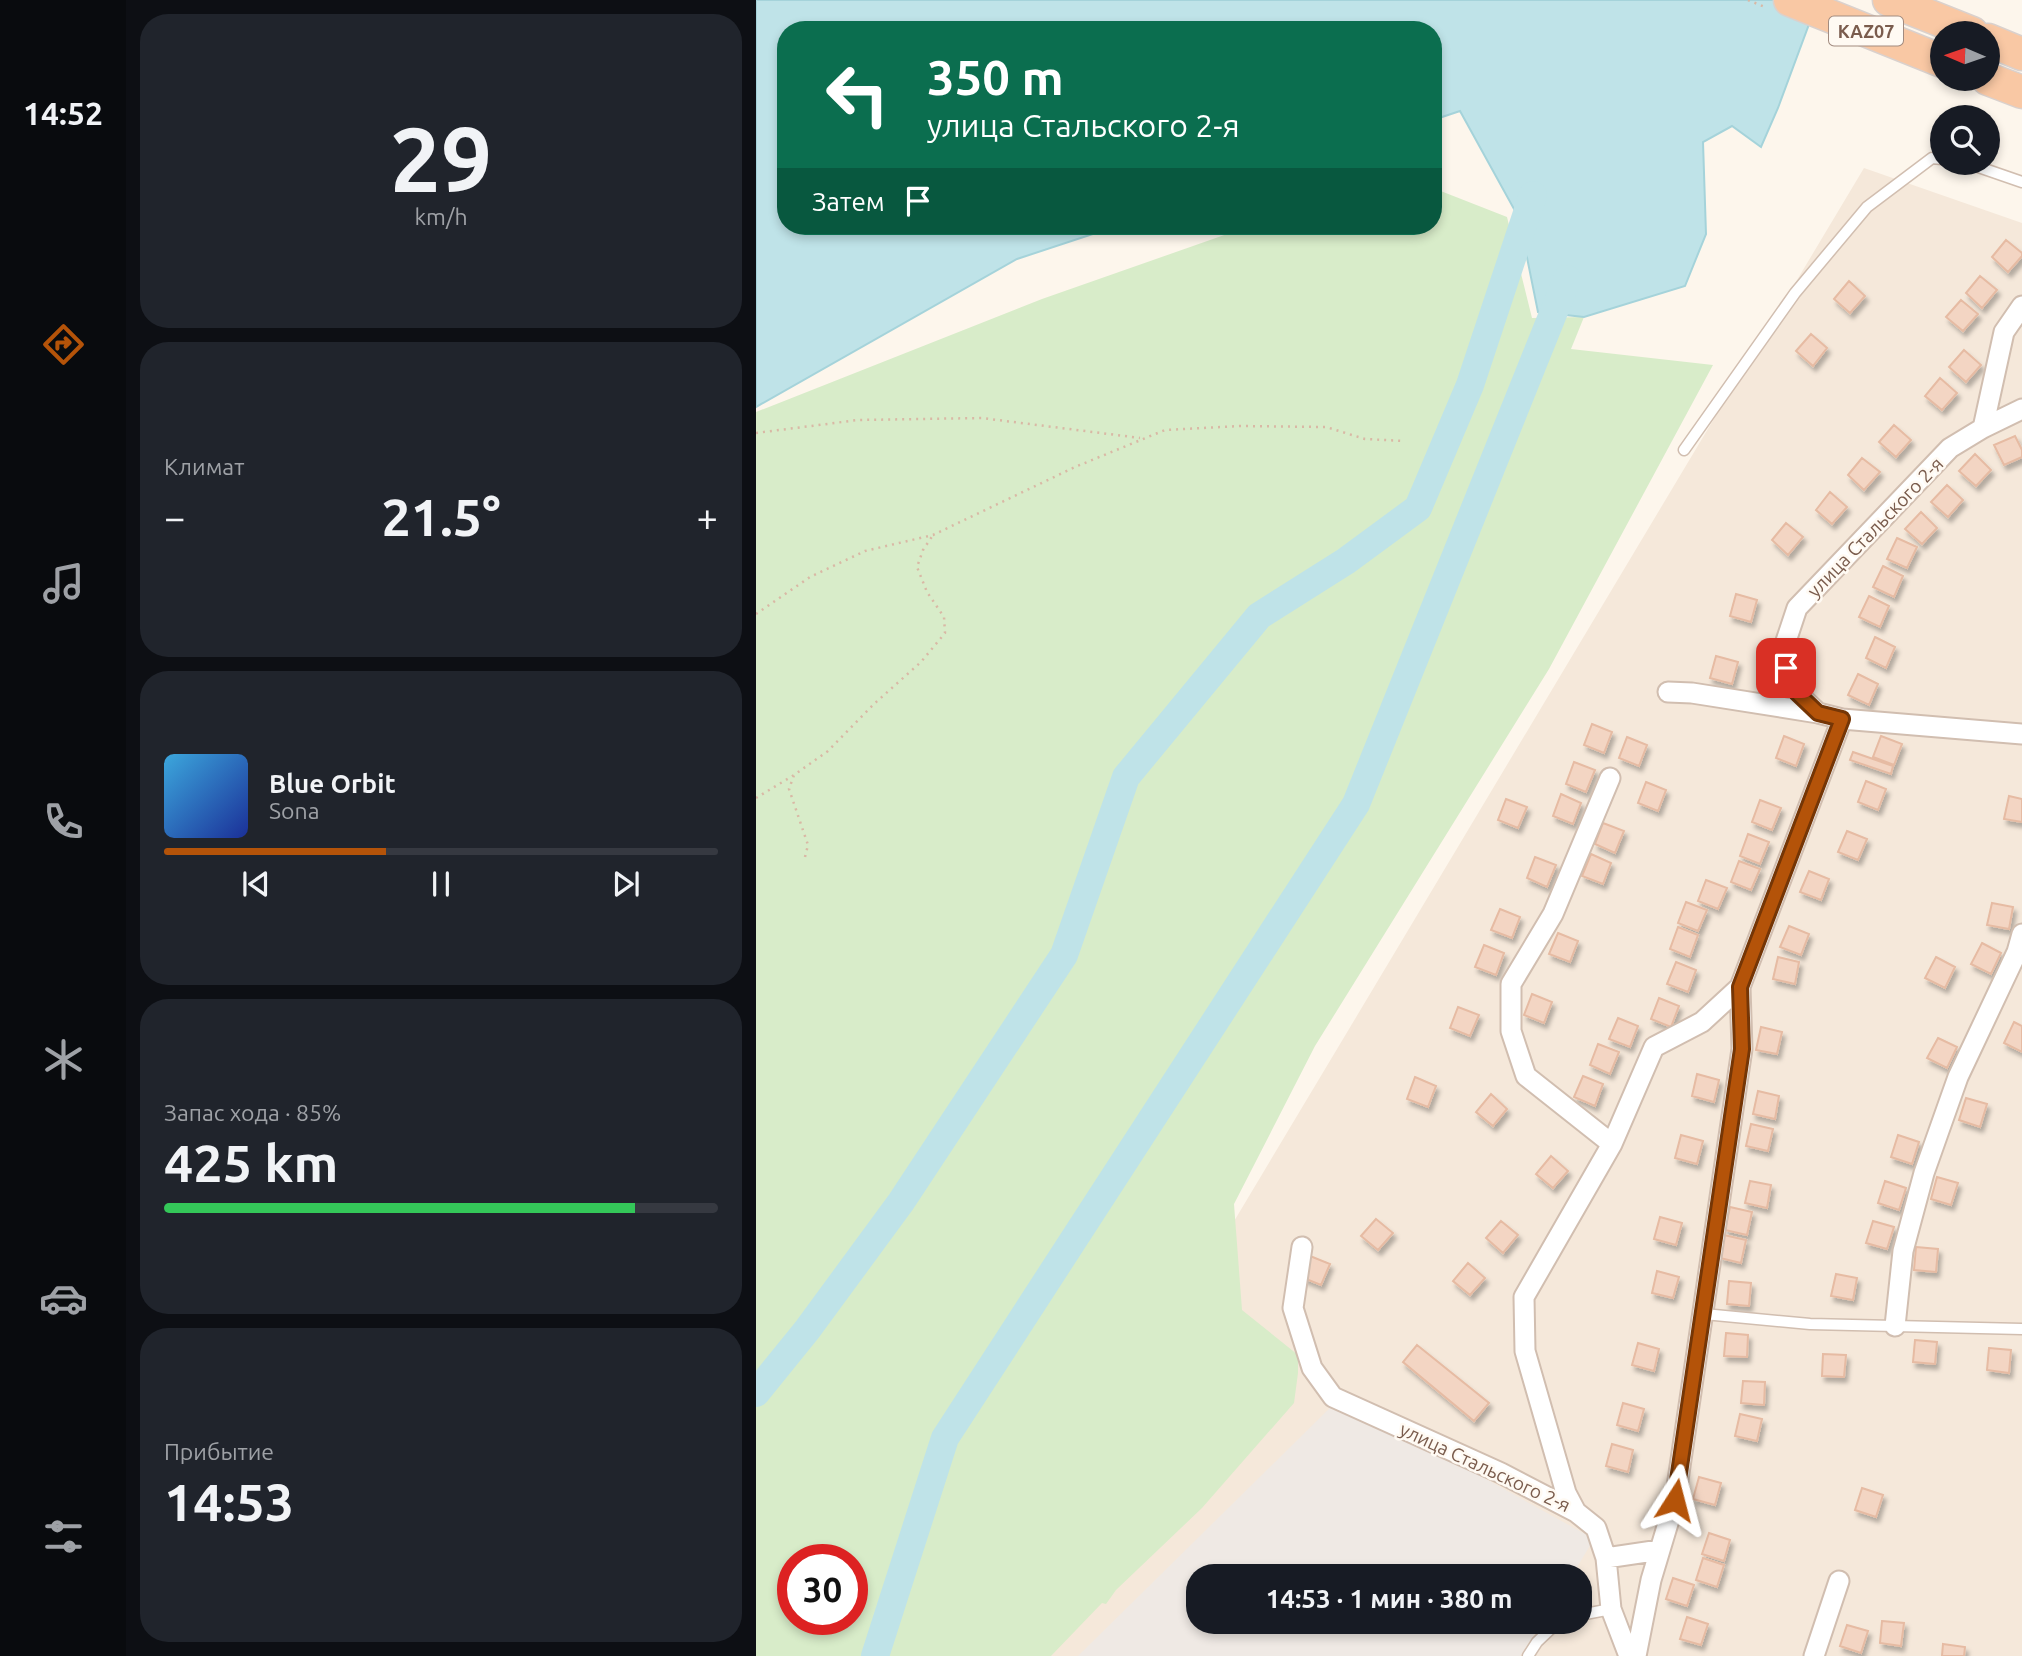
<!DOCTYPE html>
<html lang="ru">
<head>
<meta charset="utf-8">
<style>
	body { margin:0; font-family:Ubuntu,sans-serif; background:#20242c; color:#f1f3f6; height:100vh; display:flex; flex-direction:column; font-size:26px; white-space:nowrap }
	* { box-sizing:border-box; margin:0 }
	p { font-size:23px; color:#9ea1a6 }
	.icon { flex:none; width:38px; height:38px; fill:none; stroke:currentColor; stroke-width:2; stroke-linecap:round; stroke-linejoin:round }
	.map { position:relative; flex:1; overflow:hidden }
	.panel { display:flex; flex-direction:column; gap:14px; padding:14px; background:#0d0f14; width:630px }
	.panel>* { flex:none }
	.banner { position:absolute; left:21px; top:21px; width:665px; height:214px; border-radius:28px; box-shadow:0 4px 10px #0003; background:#0b6e4f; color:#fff; overflow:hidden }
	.needle { width:46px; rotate:272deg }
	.fabs { position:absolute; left:1174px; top:21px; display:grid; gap:14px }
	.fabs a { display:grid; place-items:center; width:70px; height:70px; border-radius:50%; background:#171b24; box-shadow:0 4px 10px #0003; font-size:35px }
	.speed { position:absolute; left:21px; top:1544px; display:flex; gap:14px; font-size:35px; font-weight:700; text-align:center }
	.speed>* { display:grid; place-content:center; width:91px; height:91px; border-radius:50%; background:#171b24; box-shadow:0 4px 10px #0003; line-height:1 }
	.speed .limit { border:10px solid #d22; background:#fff; color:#111 }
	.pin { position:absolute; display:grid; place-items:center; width:60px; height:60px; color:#fff; margin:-30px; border-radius:14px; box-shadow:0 4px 10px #0006 }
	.me { position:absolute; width:77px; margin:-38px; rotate:9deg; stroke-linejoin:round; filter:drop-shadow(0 0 5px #0008) }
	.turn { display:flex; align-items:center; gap:24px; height:147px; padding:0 35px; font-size:32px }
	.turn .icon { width:91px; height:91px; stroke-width:2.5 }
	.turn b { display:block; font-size:49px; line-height:60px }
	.then { display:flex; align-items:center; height:66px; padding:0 35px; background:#0003; gap:14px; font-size:26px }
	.big { font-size:52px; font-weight:600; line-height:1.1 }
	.panel .tile { flex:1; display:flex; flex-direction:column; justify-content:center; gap:10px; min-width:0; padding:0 24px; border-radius:28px; background:#20242c }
	.panel .dial { align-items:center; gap:0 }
	.dial b { font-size:91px; line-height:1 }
	.song { display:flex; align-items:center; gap:21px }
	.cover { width:84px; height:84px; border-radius:10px; background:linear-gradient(135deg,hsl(200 70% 55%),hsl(230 70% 35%)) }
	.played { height:7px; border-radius:4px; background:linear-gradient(90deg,#b45309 40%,#363941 40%) }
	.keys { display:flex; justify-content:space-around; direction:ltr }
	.heat { display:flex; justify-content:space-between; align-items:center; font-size:38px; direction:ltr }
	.charge { height:10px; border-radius:5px; background:linear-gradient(90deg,#34c759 85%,#363941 0) }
	.trip { position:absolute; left:430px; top:1564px; width:406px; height:70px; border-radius:28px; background:#171b24; box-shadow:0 4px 10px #0003; font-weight:600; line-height:70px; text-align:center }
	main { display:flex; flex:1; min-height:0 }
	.dock { display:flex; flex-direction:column; width:126px; justify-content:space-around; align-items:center; background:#090b0e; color:#9ea1a6 }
	.dock .icon { width:49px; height:49px }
	.dock .current { color:#b45309 }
	.dock b { font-size:32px; color:#f1f3f6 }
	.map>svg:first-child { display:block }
	.residential { fill:#f5e8da; fill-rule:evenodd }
	.industrial { fill:#efe9e4 }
	.green { fill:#d8ecc9; fill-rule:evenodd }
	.water { fill:#bfe3e8; stroke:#a5d3da; stroke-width:2 }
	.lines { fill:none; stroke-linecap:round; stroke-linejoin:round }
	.river { stroke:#bfe3e8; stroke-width:28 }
	.building { fill:#f3d5c3; stroke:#e6bba3; stroke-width:2; filter:url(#shadow) }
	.service-casing { stroke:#d1beb0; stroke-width:13 }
	.minor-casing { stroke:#d1beb0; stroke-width:23 }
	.trunk-casing { stroke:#dad1cd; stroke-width:35 }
	.path { stroke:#d9b8a5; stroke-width:2.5; stroke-dasharray:2 5; stroke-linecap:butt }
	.service { stroke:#fff; stroke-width:10 }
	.minor { stroke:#fff; stroke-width:19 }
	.trunk { stroke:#f9c8a4; stroke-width:32 }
	.route-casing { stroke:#753606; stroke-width:18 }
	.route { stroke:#b45309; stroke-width:12 }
	.labels { text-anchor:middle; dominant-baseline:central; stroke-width:5; stroke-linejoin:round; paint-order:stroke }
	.shield { fill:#fffaf3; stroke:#a28b7f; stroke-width:2 }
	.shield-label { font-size:18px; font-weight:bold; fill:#7a5c4d }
	.street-label { font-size:19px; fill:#7a5c4d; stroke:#fffaf3 }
</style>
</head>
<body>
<main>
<nav class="dock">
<b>14:52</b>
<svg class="icon current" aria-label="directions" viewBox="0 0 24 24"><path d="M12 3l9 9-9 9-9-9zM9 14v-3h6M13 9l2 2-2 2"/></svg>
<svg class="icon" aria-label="music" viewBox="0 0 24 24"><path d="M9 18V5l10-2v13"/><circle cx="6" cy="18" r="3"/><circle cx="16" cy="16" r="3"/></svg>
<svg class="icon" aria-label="phone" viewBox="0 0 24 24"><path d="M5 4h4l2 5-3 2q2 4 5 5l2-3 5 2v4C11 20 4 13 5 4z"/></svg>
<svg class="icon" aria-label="climate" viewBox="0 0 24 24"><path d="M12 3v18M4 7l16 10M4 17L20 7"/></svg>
<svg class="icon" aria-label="car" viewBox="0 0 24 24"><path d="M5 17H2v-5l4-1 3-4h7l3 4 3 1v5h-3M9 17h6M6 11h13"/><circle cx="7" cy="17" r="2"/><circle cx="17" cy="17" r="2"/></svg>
<svg class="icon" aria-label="filters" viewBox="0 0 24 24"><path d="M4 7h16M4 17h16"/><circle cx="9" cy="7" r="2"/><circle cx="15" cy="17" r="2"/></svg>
</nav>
<section class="panel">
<div class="tile dial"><b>29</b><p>km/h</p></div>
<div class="tile"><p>Климат</p>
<div class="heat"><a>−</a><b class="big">21.5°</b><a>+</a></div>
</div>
<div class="tile">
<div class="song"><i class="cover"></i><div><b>Blue Orbit</b><p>Sona</p></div></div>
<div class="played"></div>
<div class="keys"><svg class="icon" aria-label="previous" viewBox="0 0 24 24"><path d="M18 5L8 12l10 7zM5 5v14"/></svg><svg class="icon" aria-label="pause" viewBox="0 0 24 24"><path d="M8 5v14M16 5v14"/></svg><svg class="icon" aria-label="next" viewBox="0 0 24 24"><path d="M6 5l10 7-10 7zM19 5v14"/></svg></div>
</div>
<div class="tile"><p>Запас хода · 85%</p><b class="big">425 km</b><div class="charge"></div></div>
<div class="tile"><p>Прибытие</p><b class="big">14:53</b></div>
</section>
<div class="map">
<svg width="1266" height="1656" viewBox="0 0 1266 1656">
	<defs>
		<filter id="shadow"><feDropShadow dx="3" dy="5" stdDeviation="2" flood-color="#0004"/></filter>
	</defs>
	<rect width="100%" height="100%" fill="#fdf6ec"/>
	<path class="residential" d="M1108,168L1266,223V1656H218ZM443,1577H824V1622H443Z"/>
	<path class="industrial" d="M584,1398L838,1539L815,1577H443V1622H786L764,1656H322Z"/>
	<path class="green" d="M677,188L751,217L776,318L828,317L815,349L957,365L793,669L559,1046L478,1204L486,1310L542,1355V1373L538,1403L446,1508L360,1590L350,1604L346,1603L295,1656H0V412L286,299L494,226H677ZM37,1559H96V1619H37Z"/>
	<path class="water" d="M0,0H1062L1022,108L1005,147L976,126L947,142L950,234L929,286L828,317L782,312L763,218L704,111L677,120V30H30V226H361L261,259L0,407Z"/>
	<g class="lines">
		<path class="river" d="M0,1393L51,1330L145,1202L308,955L370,777L503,616L590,561L662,508L714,385L777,195
			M119,1656L189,1438L600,804L811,279"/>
	</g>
	<path class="building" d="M1250,240L1266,253V256L1252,272L1236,257Z
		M1224,276L1241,290L1226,308L1210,293Z
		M1093,281L1109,296L1094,313L1078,299Z
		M1205,300L1222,314L1207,331L1190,317Z
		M1055,334L1071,348L1057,366L1040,351Z
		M1208,350L1225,365L1210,382L1193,367Z
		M1184,378L1201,393L1186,410L1169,396Z
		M1138,425L1155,440L1140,457L1123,442Z
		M1259,436L1266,450V457L1248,465L1238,445Z
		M1219,454L1235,470L1220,486L1203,471Z
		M1106,458L1124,472L1108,490L1092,475Z
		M1191,485L1207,500L1192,517L1175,502Z
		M1074,492L1091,507L1076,524L1060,510Z
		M1165,512L1181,528L1166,544L1149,529Z
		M1030,523L1047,537L1032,555L1016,540Z
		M1141,538L1161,547L1151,568L1131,559Z
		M1127,566L1147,576L1138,597L1117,587Z
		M980,594L1001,600L995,622L974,616Z
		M1113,596L1133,606L1124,627L1103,617Z
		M1119,637L1139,647L1130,668L1110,658Z
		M960,656L982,662L976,684L954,678Z
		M1102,674L1122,684L1113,705L1092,695Z
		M836,724L856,732L848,753L828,745Z
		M1028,736L1048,744L1040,766L1020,758Z
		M1125,736L1146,744L1138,765L1117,757Z
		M871,737L891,745L883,766L863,758Z
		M1097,752L1137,766L1135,774L1094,760Z
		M818,762L839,770L830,792L810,784Z
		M1110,781L1130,789L1122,810L1102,802Z
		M890,782L910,790L902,811L882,803Z
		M805,794L825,803L817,824L797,816Z
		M1253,796L1266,799V822L1248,819Z
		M750,799L771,807L762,828L742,820Z
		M1004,800L1025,808L1016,830L996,822Z
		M847,823L868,831L859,853L839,844Z
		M1091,831L1111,839L1102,860L1082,852Z
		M992,834L1013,842L1004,864L984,856Z
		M835,854L855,863L847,884L826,876Z
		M779,857L800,865L791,887L771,878Z
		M983,861L1004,869L995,890L975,882Z
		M1053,871L1073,879L1065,900L1044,892Z
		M950,880L971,888L962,909L942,901Z
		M930,902L951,910L942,931L922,923Z
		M1236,903L1257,907L1253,929L1231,925Z
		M744,909L764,917L756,938L735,930Z
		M1033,926L1053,934L1045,955L1024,947Z
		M922,927L942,935L934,957L914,949Z
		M802,933L822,941L814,962L793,954Z
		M1226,943L1245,953L1235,974L1215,964Z
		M728,945L748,953L740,975L719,967Z
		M1022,957L1043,962L1039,984L1017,979Z
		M1180,957L1199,967L1189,988L1169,978Z
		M920,962L940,970L932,992L911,984Z
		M776,994L796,1002L788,1023L768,1015Z
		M903,998L923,1006L915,1027L895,1019Z
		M702,1007L723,1015L714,1036L694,1028Z
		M862,1018L882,1026L874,1047L853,1039Z
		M1258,1022L1266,1026V1052L1248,1043Z
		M1005,1027L1026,1032L1021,1054L1000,1050Z
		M1182,1038L1201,1047L1191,1068L1171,1058Z
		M842,1044L863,1052L854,1074L834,1065Z
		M941,1074L963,1080L958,1102L936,1096Z
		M827,1076L847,1084L839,1106L818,1097Z
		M659,1077L680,1086L672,1107L651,1099Z
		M1002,1091L1023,1096L1019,1119L997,1114Z
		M735,1094L751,1109L737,1126L720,1112Z
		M1210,1098L1231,1104L1224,1127L1203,1120Z
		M995,1124L1017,1129L1012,1151L990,1146Z
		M925,1135L947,1141L941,1164L919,1158Z
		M1142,1135L1163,1142L1156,1164L1135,1157Z
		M795,1156L812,1171L797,1188L780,1174Z
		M1181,1177L1202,1183L1195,1205L1175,1199Z
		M994,1181L1015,1185L1011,1208L989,1203Z
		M1129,1181L1150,1188L1143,1210L1122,1203Z
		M974,1207L996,1212L991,1235L969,1230Z
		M904,1217L926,1223L920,1245L898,1239Z
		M620,1219L637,1233L622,1250L605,1236Z
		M745,1221L762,1235L747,1253L730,1238Z
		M1117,1221L1138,1227L1131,1249L1110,1243Z
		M968,1235L990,1240L985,1263L964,1258Z
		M1160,1247L1182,1249L1180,1272L1158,1270Z
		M554,1256L574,1264L565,1285L545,1277Z
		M712,1263L729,1278L714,1295L697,1281Z
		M901,1271L923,1277L917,1298L896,1293Z
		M1080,1274L1101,1278L1097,1300L1075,1296Z
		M973,1281L995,1283L993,1306L971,1304Z
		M970,1333L992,1335L991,1357L968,1356Z
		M1159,1340L1181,1342L1179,1364L1157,1362Z
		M882,1343L903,1349L898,1371L876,1365Z
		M661,1345L733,1403L718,1421L647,1362Z
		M1233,1348L1255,1350L1253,1373L1231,1370Z
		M1067,1354L1090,1355L1088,1377L1066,1376Z
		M987,1381L1009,1382L1008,1405L985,1403Z
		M867,1403L888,1409L882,1431L861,1425Z
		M984,1414L1006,1419L1001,1441L979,1436Z
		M856,1444L877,1450L872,1472L850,1466Z
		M943,1477L965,1483L959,1505L937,1499Z
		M1106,1488L1127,1495L1120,1517L1099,1510Z
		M953,1533L974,1540L968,1561L946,1554Z
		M947,1558L968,1565L961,1587L940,1580Z
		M917,1578L938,1585L931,1606L910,1599Z
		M931,1617L952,1624L945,1645L924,1639Z
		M1126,1621L1148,1623L1145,1646L1124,1643Z
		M1091,1625L1112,1631L1105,1653L1084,1646Z
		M1187,1644L1209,1647L1208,1656H1186Z"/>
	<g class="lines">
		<g class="service-casing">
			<path id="service" d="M1211,163L1266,182
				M928,450L1039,293L1111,207L1176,158L1186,159
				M948,1314L1054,1324L1266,1329
				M824,1615L855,1609
				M772,1656L781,1642L802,1622"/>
		</g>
		<g class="minor-casing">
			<path id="minor" d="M1227,428L1248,332L1266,306
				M912,692L936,693L1062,713L1086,719L1266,734
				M1062,713L1040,692L1030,669L1027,650L1041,608L1194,448L1227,428L1266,409
				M854,778L797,914L755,984V1031L770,1076L856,1144
				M546,1247L537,1308L556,1368L577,1397L745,1473L820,1512L840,1528L850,1558L855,1609L873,1656
				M1139,1326L1147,1251L1168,1173L1202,1077L1261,952L1266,934
				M820,1512L810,1493L769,1351L768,1297L856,1144L898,1047L946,1022L984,987
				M850,1558L904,1550
				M880,1656L895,1580L919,1500L986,1049L984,987L1086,719
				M1058,1656L1083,1581"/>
		</g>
		<g class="trunk-casing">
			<path id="trunk" d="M1034,0L1186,61
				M1133,0L1216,33
				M1232,40L1266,54
				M1232,79L1266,92"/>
		</g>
		<path class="path" d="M992,0L1011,8
			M1197,83L1211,88
			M0,433L102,420L226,418L384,438
			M0,614L54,577L109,551L177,535L319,467L409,430L484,426L570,427L609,439L648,441
			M0,798L38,775
			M49,857L52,845L33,789L38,775L72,751L118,704L165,662L189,633L188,617L171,592L161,567L167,550L177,535"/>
		<use href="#service" class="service"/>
		<use href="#minor" class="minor"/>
		<use href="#trunk" class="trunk"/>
	</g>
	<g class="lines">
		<g class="route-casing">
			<path id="route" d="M919,1500L986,1049L984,987L1086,719L1062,713L1040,692L1030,668"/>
		</g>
		<use href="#route" class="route"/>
	</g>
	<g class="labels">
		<rect class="shield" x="1073" y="16.5" width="74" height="29" rx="5"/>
		<g class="shield-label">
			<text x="1110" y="31">KAZ07</text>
		</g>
		<g class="street-label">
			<text transform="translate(1119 527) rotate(-46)">улица Стальского 2-я</text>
			<text transform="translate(729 1467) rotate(25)">улица Стальского 2-я</text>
		</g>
	</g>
</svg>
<div class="fabs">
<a><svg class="needle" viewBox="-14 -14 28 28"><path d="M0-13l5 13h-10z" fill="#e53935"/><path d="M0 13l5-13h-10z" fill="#9ea1a6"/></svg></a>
<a><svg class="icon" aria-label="search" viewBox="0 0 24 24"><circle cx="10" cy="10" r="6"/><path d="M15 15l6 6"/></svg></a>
</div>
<div class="speed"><div class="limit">30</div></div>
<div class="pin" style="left:1030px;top:668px;background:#d93025"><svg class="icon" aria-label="arrive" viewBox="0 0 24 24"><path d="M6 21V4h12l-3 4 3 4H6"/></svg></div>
<svg class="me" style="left:919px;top:1500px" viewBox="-20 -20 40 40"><path d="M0-17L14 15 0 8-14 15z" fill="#b45309" stroke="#fff" stroke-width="4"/></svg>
<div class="trip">14:53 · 1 мин · 380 m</div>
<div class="banner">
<div class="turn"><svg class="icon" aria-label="left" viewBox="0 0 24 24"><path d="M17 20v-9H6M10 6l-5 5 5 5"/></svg><div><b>350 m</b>улица Стальского 2-я</div></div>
<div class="then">Затем<svg class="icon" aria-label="arrive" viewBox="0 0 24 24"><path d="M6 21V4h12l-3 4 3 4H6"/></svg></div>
</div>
</div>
</main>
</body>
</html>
